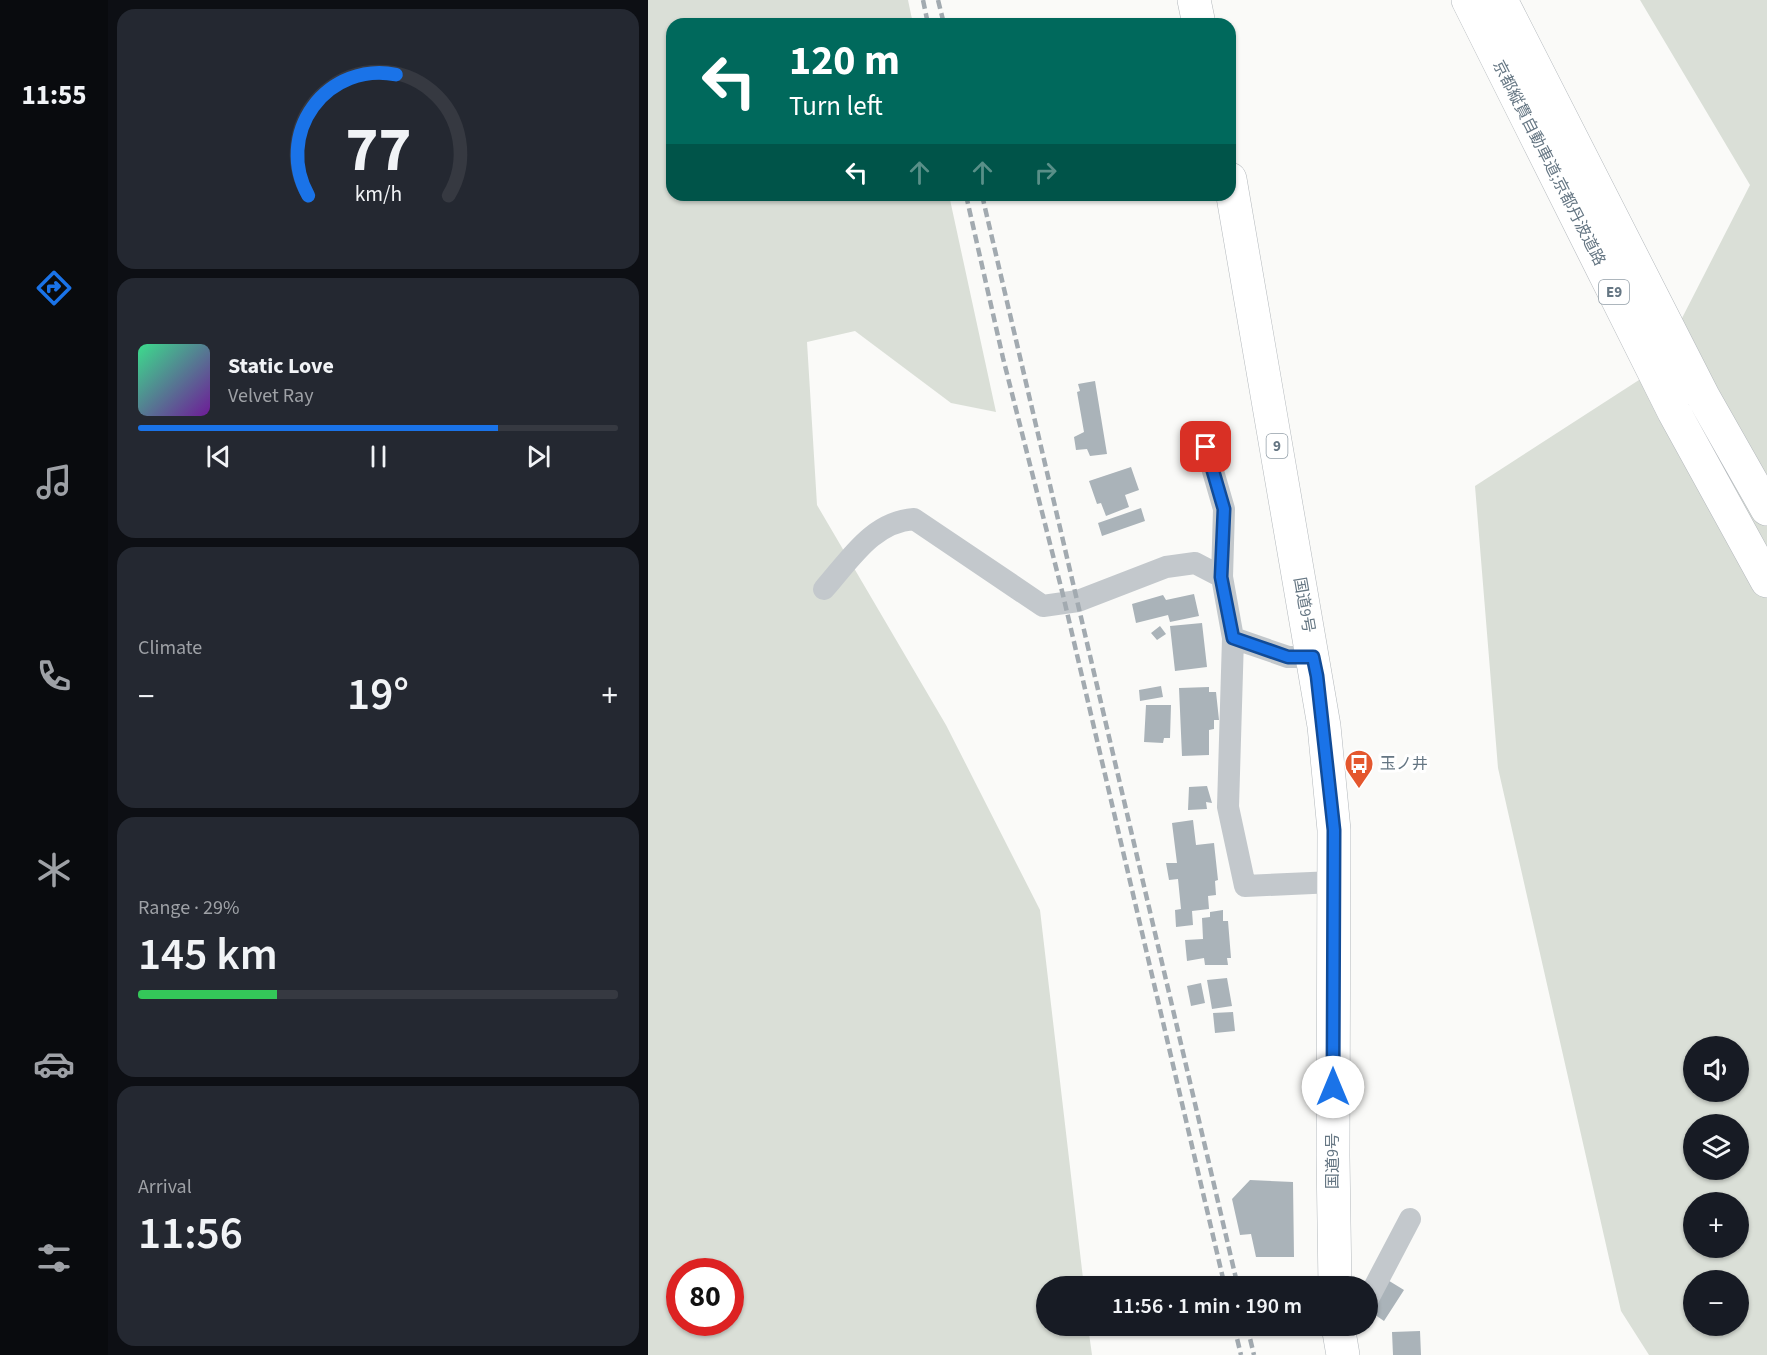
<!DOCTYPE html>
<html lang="en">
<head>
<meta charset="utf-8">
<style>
	body { margin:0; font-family:"Source Sans 3","Noto Sans JP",sans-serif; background:#242831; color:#f1f3f6; height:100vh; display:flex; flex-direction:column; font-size:22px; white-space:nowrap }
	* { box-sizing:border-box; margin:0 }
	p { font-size:20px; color:#9ea1a6 }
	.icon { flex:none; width:33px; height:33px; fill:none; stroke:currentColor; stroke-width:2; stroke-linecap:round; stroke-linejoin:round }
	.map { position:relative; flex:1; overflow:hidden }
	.sheet { display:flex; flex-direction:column; gap:9px; padding:9px; background:#0d0f14; width:540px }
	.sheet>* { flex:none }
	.banner { position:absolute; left:18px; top:18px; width:570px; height:183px; border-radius:18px; box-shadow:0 2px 4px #0004; background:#00695c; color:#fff; overflow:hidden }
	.fabs { position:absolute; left:1035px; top:1036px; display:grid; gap:12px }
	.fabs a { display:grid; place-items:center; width:66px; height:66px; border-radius:50%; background:#171b24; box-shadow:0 2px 4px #0004; font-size:30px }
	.speed { position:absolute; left:18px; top:1258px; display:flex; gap:12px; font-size:30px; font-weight:700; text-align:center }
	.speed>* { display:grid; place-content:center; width:78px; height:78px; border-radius:50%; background:#171b24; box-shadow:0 2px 4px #0004; line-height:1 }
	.speed .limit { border:9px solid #d22; background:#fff; color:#111 }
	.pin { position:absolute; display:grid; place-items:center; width:51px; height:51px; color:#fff; margin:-26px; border-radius:12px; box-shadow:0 3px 9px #0006 }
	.me { position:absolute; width:66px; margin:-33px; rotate:0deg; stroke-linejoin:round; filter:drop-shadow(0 0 4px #0008) }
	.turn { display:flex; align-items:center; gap:21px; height:126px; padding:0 24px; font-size:27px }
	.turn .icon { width:78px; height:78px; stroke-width:2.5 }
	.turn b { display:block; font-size:42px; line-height:51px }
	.lanes { display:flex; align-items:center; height:57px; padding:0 24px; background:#0003; justify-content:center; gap:30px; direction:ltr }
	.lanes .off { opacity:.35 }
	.big { font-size:45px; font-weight:600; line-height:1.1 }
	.sheet .card { flex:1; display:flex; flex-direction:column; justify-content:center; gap:9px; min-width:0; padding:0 21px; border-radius:18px; background:#242831 }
	.sheet .dial { align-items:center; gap:0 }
	.dial svg { height:156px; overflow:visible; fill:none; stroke:#363941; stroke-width:7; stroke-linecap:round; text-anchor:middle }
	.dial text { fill:#f1f3f6; stroke:none }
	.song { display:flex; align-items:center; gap:18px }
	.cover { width:72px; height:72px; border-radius:9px; background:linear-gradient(135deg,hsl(150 70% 55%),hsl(280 70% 35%)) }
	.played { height:6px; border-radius:3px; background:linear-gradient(90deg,#1a73e8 75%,#363941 75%) }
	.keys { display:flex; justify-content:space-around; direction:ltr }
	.heat { display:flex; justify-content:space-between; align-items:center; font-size:33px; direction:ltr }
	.charge { height:9px; border-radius:4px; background:linear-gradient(90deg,#34c759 29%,#363941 0) }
	.trip { position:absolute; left:388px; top:1276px; width:342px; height:60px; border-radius:30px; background:#171b24; box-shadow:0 2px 4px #0004; font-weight:600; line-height:60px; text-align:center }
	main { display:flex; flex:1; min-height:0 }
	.menu { display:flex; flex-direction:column; width:108px; justify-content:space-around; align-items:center; background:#090b0e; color:#9ea1a6 }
	.menu .icon { width:42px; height:42px }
	.menu .on { color:#1a73e8 }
	.menu b { font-size:27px; color:#f1f3f6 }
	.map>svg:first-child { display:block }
	.green { fill:#dadfd7; fill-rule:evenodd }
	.building { fill:#aab3b9 }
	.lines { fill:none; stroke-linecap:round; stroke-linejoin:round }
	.trunk-casing { stroke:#b4b9bd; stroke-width:34 }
	.motorway-casing { stroke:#b4b9bd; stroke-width:34 }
	.minor { stroke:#c3c8cc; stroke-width:22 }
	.trunk { stroke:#fff; stroke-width:33 }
	.motorway { stroke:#fff; stroke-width:33 }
	.rail { stroke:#a2aab0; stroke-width:4.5; stroke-dasharray:9 4.5; stroke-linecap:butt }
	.route-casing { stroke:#114b97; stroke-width:15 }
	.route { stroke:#1a73e8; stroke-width:10 }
	.labels { text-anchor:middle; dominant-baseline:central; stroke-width:6; stroke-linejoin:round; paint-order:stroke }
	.shield { fill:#fff; stroke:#939fa8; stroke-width:1.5 }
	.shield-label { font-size:15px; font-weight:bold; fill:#657683 }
	.street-label { font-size:16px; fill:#657683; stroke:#fff }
	.poi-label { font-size:16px; fill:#657683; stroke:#fff; text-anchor:start }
</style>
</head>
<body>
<main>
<nav class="menu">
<b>11:55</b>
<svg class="icon on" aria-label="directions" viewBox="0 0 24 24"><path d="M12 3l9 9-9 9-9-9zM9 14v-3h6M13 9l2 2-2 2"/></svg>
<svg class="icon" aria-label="music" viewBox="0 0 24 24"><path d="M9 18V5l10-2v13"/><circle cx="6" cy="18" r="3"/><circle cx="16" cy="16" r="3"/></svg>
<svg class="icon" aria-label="phone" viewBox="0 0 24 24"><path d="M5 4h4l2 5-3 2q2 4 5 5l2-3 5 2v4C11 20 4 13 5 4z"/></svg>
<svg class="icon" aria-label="climate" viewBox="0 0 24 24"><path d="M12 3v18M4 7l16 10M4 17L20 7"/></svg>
<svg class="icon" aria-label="car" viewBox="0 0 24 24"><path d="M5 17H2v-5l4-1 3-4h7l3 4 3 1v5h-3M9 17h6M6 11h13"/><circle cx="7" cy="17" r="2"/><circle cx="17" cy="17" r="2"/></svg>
<svg class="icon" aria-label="filters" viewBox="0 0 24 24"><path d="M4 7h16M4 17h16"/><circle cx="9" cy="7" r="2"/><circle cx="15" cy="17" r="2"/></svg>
</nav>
<section class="sheet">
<div class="card dial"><svg viewBox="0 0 100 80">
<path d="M14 69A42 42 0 1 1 86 69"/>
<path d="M14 69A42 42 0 0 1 59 7" stroke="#1a73e8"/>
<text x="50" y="56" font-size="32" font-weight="700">77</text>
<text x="50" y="72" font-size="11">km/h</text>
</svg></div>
<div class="card">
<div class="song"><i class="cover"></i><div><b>Static Love</b><p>Velvet Ray</p></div></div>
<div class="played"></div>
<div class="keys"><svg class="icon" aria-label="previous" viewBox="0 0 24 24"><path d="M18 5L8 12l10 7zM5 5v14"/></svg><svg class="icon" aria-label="pause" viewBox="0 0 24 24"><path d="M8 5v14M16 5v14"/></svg><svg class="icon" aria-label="next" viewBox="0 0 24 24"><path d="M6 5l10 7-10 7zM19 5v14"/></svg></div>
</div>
<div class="card"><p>Climate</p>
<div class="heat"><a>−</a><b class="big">19°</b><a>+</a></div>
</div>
<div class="card"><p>Range · 29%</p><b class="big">145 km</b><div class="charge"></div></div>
<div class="card"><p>Arrival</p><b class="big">11:56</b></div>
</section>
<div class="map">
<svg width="1119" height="1355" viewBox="0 0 1119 1355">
	<rect width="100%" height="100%" fill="#fafaf8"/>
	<path class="green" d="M0,0H260L265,24H24V195H301L348,412L303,403L207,331L159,342L169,505L298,725L392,910L436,1287H399V1326H440L444,1355H0ZM32,1272H82V1323H32Z
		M992,0H1119V1355H1001L973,1311L850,768L827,486L1008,369L1102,185ZM1046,1047H1090V1092H1046ZM1046,1125H1090V1170H1046ZM1046,1203H1090V1248H1046ZM1046,1281H1090V1326H1046Z"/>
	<path class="building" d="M447,381L459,454L442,456L439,449L428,450L426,437L436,432L429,392L432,391L430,384Z
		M483,467L491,490L477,495L481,507L458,516L453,503L449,504L441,481Z
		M493,508L497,521L454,536L450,523Z
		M546,594L551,616L522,622L520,615L488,623L484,604L515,595L518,600Z
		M554,623L559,667L527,671L522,626Z
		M512,626L518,634L509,640L503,633Z
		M513,686L515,697L492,701L491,690Z
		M561,687V692H568L571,720H566V729L561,730V755L534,756L531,688Z
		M498,705H523L522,738H516L515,743L496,742Z
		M559,786L564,803L558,802L559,809L540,810L541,787Z
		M545,820L548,845L566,843L570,880L567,881L568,895L560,896L561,909L544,911L545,925L528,927L527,910L533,909L530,879L521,880L518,863H529L524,823Z
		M575,910V921H580L583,958H579L580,965H557L556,958L539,961L537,940L555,939L554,918L562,917V912Z
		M579,978L584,1006L564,1009L559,980Z
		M553,983L557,1003L543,1006L539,986Z
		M585,1012L587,1031L567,1033L565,1013Z
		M602,1180L645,1182L646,1257H608L603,1234L592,1235L584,1199Z
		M738,1279L756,1290L736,1321L720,1310Z
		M772,1331L773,1355H745L744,1332Z"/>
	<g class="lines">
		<g class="trunk-casing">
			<path id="trunk" d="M546,0L551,24
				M582,179L676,726L686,830L685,1156L687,1287
				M690,1326L695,1355"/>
		</g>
		<g class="motorway-casing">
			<path id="motorway" d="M820,0L1026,412L1119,581
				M853,0L1056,398L1119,509"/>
		</g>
		<path class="minor" d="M558,447L576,509L574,577
			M176,589C202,560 224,522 266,519L395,606L430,601L518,567L547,563L574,577L585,638L580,807L597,886L686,882
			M585,638L640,657H665
			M720,1299L762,1219"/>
		<use href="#trunk" class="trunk"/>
		<use href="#motorway" class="motorway"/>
		<path class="rail" d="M275,0L280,24
			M290,0L296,24
			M318,195L355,358L415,595L577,1287
			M334,195L590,1287
			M586,1326L593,1355
			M599,1326L606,1355"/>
	</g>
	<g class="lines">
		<g class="route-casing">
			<path id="route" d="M558,447L576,509L573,577L585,638L640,657H665L669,676L686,830L685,1087"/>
		</g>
		<use href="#route" class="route"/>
	</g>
	<defs>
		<g id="bus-pin" transform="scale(1.5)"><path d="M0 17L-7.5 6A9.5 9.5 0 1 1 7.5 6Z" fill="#e4572e" stroke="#fff"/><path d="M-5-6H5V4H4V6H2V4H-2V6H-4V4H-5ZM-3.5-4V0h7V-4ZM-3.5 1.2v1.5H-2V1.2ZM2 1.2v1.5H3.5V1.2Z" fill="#fff"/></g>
	</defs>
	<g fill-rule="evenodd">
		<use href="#bus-pin" x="711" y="764"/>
	</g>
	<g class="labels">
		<g class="shield">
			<rect x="951" y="280" width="30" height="24" rx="4.5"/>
			<rect x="618.5" y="434" width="21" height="24" rx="4.5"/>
		</g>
		<g class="shield-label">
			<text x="966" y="292">E9</text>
			<text x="629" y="446">9</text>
		</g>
		<g class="street-label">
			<text transform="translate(901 163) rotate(63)">京都縦貫自動車道;京都丹波道路</text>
			<text transform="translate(656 605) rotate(80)">国道9号</text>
			<text transform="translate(685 1161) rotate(-90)">国道9号</text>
		</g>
		<g class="poi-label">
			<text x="732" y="764">玉ノ井</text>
		</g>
	</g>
</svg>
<div class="fabs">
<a><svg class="icon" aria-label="sound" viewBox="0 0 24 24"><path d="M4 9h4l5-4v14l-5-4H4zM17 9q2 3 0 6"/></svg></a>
<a><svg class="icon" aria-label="layers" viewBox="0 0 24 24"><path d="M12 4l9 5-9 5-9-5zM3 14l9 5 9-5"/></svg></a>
<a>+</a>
<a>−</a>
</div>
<div class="speed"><div class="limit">80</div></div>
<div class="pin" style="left:558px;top:447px;background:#d93025"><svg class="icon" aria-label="arrive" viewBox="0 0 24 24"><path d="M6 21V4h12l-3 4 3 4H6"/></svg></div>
<svg class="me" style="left:685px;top:1087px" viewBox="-20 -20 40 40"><circle r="19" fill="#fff"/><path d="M0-13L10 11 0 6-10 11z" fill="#1a73e8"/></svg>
<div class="trip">11:56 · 1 min · 190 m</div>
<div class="banner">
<div class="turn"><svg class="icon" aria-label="left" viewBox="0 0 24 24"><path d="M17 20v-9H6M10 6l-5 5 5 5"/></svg><div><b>120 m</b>Turn left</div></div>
<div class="lanes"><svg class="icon" aria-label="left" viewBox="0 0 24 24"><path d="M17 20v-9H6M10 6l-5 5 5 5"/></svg><svg class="icon off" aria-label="ahead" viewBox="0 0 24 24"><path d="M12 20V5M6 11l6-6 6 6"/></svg><svg class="icon off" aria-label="ahead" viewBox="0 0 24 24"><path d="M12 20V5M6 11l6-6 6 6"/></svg><svg class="icon off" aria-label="right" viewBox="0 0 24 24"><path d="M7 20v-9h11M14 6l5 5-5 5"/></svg></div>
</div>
</div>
</main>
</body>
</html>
